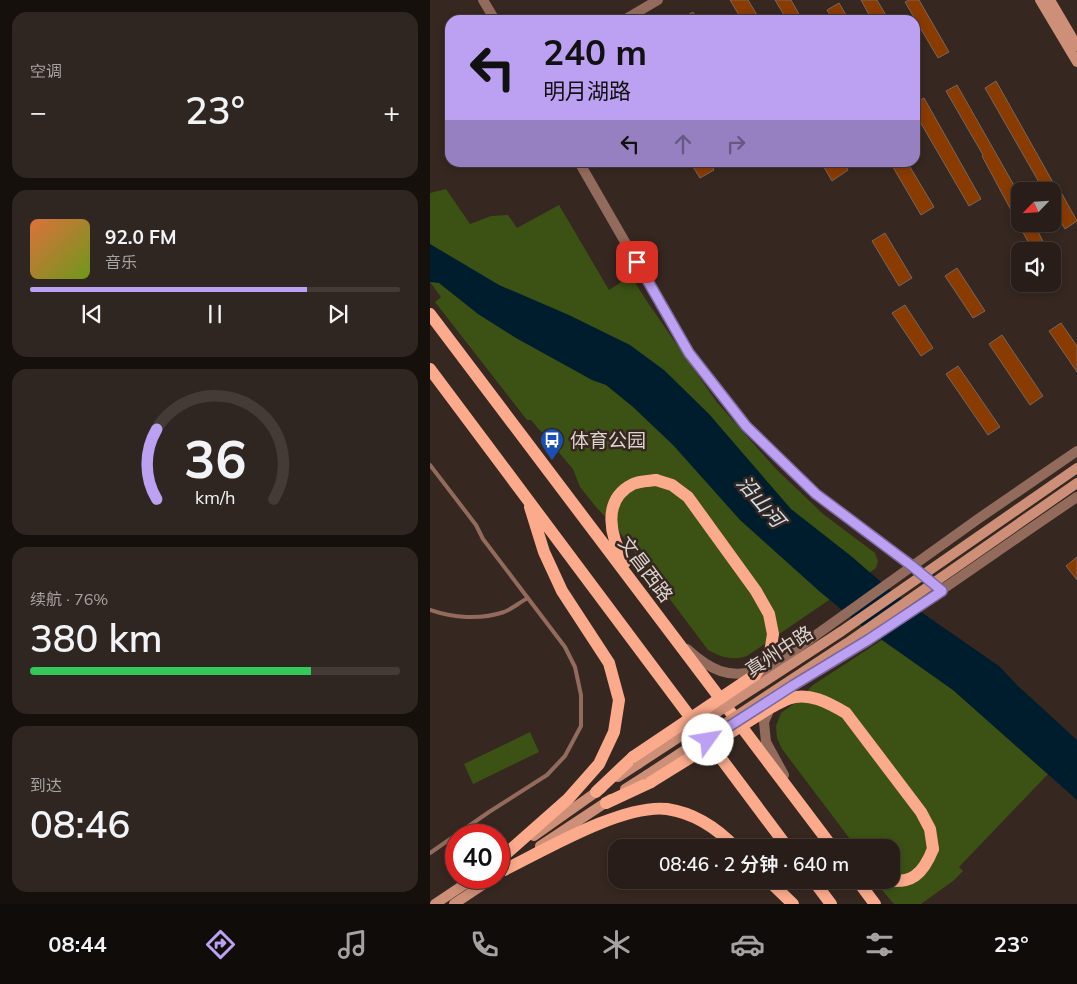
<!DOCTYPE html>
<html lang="zh">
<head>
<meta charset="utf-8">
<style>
	body { margin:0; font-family:Mulish,"Noto Sans SC",sans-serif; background:#302621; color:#f1f3f6; height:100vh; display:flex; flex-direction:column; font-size:19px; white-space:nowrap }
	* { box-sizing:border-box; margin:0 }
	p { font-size:16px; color:#a5a2a2 }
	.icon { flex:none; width:28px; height:28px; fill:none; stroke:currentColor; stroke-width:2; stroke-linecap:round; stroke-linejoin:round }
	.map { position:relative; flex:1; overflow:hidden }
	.sheet { display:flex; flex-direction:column; gap:12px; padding:12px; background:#16100d; width:430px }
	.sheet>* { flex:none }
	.top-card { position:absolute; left:15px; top:15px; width:475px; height:152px; border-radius:15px; box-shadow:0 2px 8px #0003,0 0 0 1px #443b37; background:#bca0f2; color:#111; overflow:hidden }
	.needle { width:32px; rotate:245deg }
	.tools { position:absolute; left:581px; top:182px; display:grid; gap:10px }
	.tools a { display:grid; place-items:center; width:50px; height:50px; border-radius:10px; background:#281d18; box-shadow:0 2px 8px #0003,0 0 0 1px #443b37; font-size:25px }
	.speed { position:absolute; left:15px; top:824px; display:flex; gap:10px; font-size:25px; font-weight:700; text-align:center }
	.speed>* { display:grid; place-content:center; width:65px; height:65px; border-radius:50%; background:#281d18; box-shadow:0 2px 8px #0003,0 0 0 1px #443b37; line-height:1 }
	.speed .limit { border:8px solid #d22; background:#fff; color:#111 }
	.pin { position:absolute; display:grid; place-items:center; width:42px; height:42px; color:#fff; margin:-21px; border-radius:10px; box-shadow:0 2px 8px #0006 }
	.me { position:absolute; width:55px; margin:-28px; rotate:58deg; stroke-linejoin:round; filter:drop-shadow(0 0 4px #0008) }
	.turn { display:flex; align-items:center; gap:18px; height:105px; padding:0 15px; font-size:22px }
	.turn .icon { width:65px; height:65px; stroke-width:2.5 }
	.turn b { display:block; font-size:35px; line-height:42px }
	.lanes { display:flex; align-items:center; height:48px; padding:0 15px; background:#0003; justify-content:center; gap:25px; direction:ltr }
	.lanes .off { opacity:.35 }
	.big { font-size:38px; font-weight:600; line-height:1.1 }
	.sheet .tile { flex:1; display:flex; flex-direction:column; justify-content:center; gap:8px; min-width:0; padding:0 18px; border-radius:15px; background:#302621 }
	.sheet .dial { align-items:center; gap:0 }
	.dial svg { height:130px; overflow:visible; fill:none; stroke:#443b37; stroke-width:7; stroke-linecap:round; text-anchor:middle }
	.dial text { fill:#f1f3f6; stroke:none }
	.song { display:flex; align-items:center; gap:15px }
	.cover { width:60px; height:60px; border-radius:8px; background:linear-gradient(135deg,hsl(20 70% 55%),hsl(80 70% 35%)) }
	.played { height:5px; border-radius:2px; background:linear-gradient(90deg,#bca0f2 75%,#443b37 75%) }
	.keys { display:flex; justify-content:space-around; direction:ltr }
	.heat { display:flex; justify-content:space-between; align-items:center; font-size:28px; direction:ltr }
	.charge { height:8px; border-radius:4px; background:linear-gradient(90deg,#34c759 76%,#443b37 0) }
	.trip { position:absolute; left:178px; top:839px; width:292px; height:50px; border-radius:15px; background:#281d18; box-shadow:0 2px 8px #0003,0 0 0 1px #443b37; font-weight:600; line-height:50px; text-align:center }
	.tabs { display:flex; height:80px; justify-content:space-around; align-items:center; background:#100c0a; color:#a5a2a2 }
	.tabs .icon { width:35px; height:35px }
	.tabs .on { color:#bca0f2 }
	.tabs b { font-size:22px; color:#f1f3f6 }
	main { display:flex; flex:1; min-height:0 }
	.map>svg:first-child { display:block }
	.green { fill:#3c5214 }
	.water { fill:#001d2e }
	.building { fill:#893b00; stroke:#77665e }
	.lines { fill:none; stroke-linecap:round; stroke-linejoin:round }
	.service { stroke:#926b5c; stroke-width:4 }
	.tertiary { stroke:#926b5c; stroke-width:10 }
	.secondary { stroke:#cd8f77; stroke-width:10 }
	.primary { stroke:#fbaa8c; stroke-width:12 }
	.secondary-bridge { stroke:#cd8f77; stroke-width:10 }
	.primary-bridge { stroke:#fbaa8c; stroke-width:12 }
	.route-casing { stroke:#7a689d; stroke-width:12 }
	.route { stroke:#bca0f2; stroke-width:9 }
	.labels { text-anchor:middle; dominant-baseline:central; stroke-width:5; stroke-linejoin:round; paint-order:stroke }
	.poi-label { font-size:19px; fill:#dcd2ce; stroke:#362720; text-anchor:start }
	.street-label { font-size:19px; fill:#dcd2ce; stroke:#362720 }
	.water-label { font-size:20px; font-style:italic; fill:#cce2f0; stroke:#362720 }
</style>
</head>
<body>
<main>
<section class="sheet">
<div class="tile"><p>空调</p>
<div class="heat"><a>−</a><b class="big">23°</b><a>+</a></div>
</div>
<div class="tile">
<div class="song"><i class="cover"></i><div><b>92.0 FM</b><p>音乐</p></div></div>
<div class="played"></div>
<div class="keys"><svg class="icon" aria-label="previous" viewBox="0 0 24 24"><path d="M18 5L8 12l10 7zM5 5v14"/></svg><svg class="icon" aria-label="pause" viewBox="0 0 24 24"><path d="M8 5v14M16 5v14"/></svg><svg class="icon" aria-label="next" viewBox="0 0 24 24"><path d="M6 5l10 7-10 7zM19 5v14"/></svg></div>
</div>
<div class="tile dial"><svg viewBox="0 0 100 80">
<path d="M14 69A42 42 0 1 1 86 69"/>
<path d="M14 69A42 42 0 0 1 14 26" stroke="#bca0f2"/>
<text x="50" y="56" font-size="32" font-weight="700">36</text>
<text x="50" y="72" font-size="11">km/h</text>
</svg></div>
<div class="tile"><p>续航 · 76%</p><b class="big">380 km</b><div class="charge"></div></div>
<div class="tile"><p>到达</p><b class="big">08:46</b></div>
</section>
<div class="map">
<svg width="647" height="904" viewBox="0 0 647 904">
	<rect width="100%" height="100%" fill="#362720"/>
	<path class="green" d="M16,189L40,224L61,216L78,215L87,228L129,205L179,290L201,276L216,300L286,401L346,469L393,514L445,553L448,561L446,568L317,656C302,661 291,657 278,650L188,530L166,507L150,487L143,469L101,420H97L5,302L11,297L0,282V193Z
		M452,640L523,690L618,774L529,867L533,871L523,881L491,904H464L452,890L449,880H461V848L426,847L352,749L347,738L346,726L351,713L365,703L383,685Z
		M100,732L109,752L43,784L34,764Z"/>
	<path class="water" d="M0,244L69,285L139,315L200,345L234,370L279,414L361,509L421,556L465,594L569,666L588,686L647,740V800L523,690L424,620L389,591L310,520L243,445L203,407L176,385L162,380L86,338L48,314L9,283L0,282Z"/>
	<path class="building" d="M300,0H318L330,20H312Z
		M345,0H361L370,16L362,20H357Z
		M431,0H447L457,17L451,20H442Z
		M479,0H489L519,52L508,58L475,2Z
		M409,3L419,20H403L397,10Z
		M263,12L268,20H249Z
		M566,81L625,186L627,185L647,221L635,229L622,207V191H614L555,88Z
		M527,85L590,196V224H604L618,251H603L552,156L553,155L516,91Z
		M494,98L551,199L539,206L485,113V103Z
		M260,162H280L284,170L270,178Z
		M391,162H414L418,170L402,181Z
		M460,162H477L504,207L491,215Z
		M455,233L482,278L469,286L442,241Z
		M527,268L555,311L543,318L515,276Z
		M475,305L503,348L491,356L462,313Z
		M631,323L647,346V372L619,331Z
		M572,335L613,396L600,405L559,344Z
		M528,366L570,427L558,435L516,374Z
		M647,557V580L636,566Z"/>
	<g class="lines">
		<path class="service" d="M0,465L46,525L53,539L135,647L145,667L151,695V726L135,756L117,775L59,812L0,853
			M0,610C23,618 50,620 74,612C82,609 90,602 98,598"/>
		<path class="tertiary" d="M53,0L65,20
			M194,20L228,0
			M149,162L259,353L316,426L386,494L483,566L512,591
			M257,649C279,669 300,681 329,669
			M323,680L548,519L647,451
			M341,706L334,722L336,742L354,775
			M323,712C361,686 400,664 439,639C509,593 577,544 647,497"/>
		<path class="secondary" d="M610,0L647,62
			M620,0L647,46
			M188,777L208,764
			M195,789L217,775
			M104,836L172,788
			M110,846L181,799
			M5,904L44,878
			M24,904L63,878"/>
		<path class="primary" d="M0,314L403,848
			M0,369L358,848
			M195,562C180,537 171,500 203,484C209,481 219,481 226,480
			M166,792L203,757
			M176,803L221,782
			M69,860L138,799L169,764L184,732L189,700L179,663L132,591L114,552L100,507
			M74,870C115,850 192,804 237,809C264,813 287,828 306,848
			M338,880L363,904
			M383,880L401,904
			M427,880L445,904
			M453,880C482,885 493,874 503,849"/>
		<path class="secondary-bridge" d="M208,764L412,631L647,468
			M217,775L417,643L647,483"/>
		<path class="primary-bridge" d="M203,757L325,675L340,653L343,634L339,614L326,591L258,497L242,485L226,480
			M221,782L340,708C346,705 352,701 358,699C378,691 399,703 416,713L491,812L500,829L503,849"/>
	</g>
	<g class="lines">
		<g class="route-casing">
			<path id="route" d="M207,262L259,353L316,426L386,494L482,566L512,591L438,640L362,686L278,740"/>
		</g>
		<use href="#route" class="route"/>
	</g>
	<defs>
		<g id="bus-pin" transform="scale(1.25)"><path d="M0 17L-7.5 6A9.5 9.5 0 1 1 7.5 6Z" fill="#1a4fb4" stroke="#362720"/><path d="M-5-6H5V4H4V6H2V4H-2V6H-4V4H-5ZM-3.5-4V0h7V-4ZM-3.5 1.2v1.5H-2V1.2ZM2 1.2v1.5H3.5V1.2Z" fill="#fff"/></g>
	</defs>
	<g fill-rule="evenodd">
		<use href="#bus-pin" x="122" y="440"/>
	</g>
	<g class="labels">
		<g class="poi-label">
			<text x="140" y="440">体育公园</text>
		</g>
		<g class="street-label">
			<text transform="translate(216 569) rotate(53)">文昌西路</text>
			<text transform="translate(349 651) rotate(-33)">真州中路</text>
		</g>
		<g class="water-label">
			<text transform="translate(331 501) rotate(49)">沿山河</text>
		</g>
	</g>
</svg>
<div class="tools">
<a><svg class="needle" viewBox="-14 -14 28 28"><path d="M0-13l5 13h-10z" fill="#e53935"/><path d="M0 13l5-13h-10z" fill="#a5a2a2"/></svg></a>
<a><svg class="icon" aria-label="sound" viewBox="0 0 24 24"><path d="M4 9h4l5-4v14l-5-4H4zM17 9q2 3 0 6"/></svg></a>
</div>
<div class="speed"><div class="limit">40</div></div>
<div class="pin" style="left:207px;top:262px;background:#d93025"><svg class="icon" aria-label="arrive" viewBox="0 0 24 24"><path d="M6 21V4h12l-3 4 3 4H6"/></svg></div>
<svg class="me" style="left:278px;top:740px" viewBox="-20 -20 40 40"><circle r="19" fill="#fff"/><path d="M0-13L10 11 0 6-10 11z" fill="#bca0f2"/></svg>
<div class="trip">08:46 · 2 分钟 · 640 m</div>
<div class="top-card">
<div class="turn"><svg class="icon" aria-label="left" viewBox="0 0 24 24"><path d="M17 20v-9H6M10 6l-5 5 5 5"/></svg><div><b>240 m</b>明月湖路</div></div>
<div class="lanes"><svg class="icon" aria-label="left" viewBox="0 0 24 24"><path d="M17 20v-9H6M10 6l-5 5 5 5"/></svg><svg class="icon off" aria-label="ahead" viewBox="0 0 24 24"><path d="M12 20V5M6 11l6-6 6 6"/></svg><svg class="icon off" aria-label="right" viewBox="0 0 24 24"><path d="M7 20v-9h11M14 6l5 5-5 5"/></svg></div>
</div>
</div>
</main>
<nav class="tabs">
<b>08:44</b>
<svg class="icon on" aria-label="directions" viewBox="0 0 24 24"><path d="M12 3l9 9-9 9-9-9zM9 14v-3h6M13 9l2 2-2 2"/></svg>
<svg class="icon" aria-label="music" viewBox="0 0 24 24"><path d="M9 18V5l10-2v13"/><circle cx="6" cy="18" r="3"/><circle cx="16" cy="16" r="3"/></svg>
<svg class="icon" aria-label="phone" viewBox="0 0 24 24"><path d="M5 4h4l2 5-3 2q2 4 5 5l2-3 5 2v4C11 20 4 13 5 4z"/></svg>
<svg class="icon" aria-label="climate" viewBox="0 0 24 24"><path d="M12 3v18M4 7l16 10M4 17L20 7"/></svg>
<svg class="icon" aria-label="car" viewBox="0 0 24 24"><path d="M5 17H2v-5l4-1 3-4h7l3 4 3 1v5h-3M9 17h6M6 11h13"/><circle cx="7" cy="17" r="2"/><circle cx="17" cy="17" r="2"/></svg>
<svg class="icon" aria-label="filters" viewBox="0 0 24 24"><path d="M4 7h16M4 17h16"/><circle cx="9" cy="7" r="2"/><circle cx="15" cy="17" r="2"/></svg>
<b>23°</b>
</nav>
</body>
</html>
